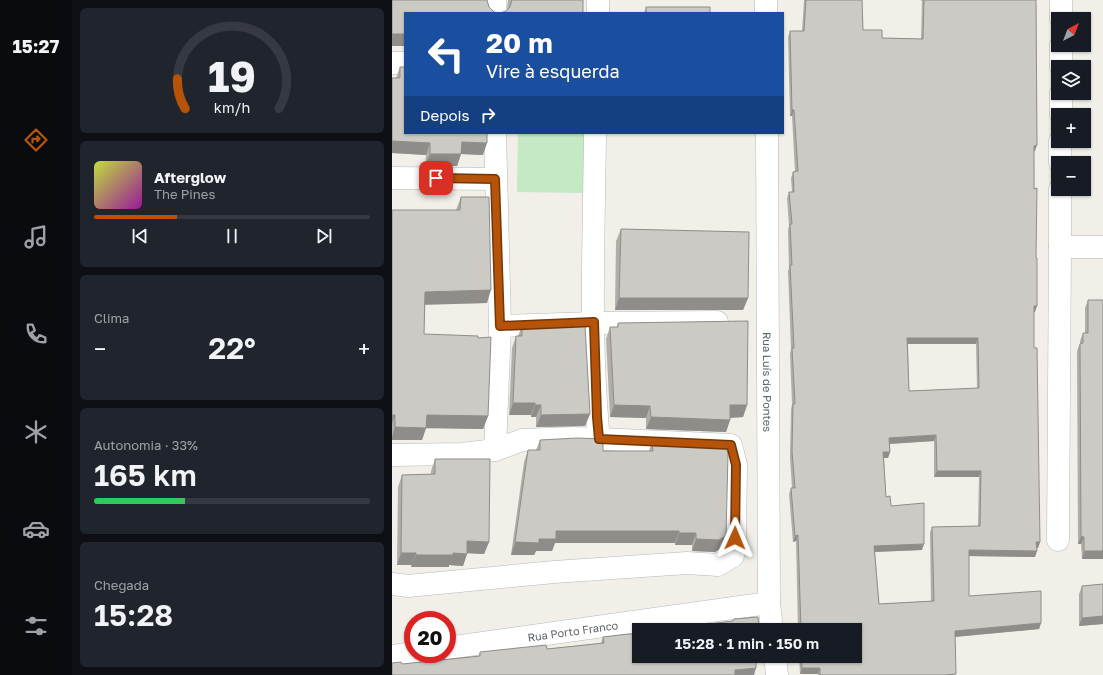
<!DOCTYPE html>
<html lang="pt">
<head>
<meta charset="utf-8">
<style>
	body { margin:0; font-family:"Golos Text",sans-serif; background:#20242c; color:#f1f3f6; height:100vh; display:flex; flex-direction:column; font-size:15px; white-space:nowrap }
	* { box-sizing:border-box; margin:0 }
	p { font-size:13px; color:#9ea1a6 }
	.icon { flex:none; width:22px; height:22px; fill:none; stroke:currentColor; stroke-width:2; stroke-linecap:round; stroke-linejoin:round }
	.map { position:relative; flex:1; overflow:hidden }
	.sheet { display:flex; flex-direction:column; gap:8px; padding:8px; background:#0d0f14; width:320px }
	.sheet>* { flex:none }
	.hud { position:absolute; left:12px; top:12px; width:380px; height:122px; border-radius:0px; box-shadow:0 1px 3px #0004; background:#1a4fa0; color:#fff; overflow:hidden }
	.needle { width:26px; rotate:42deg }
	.tools { position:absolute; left:659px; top:12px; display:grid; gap:8px }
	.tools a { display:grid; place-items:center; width:40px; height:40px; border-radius:0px; background:#171b24; box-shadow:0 1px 3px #0004; font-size:20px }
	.speed { position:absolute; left:12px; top:611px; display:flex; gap:8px; font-size:20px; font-weight:700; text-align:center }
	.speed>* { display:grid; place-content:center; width:52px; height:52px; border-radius:50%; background:#171b24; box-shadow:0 1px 3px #0004; line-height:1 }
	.speed .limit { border:6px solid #d22; background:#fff; color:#111 }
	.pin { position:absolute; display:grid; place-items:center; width:34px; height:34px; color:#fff; margin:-17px; border-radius:8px; box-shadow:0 2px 6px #0006 }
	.me { position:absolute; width:44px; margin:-22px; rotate:1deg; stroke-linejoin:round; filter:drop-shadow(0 0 3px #0008) }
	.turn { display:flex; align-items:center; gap:14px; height:84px; padding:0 16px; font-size:18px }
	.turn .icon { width:52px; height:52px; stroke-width:2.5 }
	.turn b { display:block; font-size:28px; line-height:34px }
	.then { display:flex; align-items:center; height:38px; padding:0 16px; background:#0003; gap:8px; font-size:15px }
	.big { font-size:30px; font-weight:600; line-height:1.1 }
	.sheet .card { flex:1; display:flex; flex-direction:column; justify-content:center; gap:6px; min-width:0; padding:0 14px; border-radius:6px; background:#20242c }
	.sheet .dial { align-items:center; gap:0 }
	.dial svg { height:104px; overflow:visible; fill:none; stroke:#363941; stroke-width:7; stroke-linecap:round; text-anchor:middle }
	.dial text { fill:#f1f3f6; stroke:none }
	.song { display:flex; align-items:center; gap:12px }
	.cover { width:48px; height:48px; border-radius:6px; background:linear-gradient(135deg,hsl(70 70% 55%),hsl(300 70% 35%)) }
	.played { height:4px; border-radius:2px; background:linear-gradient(90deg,#b45309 30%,#363941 30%) }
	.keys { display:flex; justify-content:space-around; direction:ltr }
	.heat { display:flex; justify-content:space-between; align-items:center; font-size:22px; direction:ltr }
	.charge { height:6px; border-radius:3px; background:linear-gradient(90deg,#34c759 33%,#363941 0) }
	.trip { position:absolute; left:240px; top:623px; width:230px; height:40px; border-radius:0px; background:#171b24; box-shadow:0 1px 3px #0004; font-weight:600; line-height:40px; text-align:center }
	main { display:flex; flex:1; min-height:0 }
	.tabs { display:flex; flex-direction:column; width:72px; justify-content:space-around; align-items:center; background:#090b0e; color:#9ea1a6 }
	.tabs .icon { width:28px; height:28px }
	.tabs .active { color:#b45309 }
	.tabs b { font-size:18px; color:#f1f3f6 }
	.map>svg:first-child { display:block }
	.green { fill:#c5e8c5 }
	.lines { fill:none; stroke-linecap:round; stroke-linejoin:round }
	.minor-casing { stroke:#b5b8bc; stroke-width:23 }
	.minor { stroke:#fff; stroke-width:22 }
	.wall { fill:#afaea9; fill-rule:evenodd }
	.shaded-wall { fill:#8f8d8a }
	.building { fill:#cccac5; stroke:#8f8d8a; fill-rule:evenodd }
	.route-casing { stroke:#753606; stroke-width:10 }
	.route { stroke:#b45309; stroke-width:7 }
	.labels { text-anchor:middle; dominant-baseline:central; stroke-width:3; stroke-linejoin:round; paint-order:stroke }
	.street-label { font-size:11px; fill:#5f6368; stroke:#fff }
</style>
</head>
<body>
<main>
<nav class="tabs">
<b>15:27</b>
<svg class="icon active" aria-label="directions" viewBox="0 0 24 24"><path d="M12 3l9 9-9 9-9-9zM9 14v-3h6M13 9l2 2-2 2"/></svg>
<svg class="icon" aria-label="music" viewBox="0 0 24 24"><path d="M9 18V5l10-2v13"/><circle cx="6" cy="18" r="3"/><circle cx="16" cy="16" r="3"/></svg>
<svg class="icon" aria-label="phone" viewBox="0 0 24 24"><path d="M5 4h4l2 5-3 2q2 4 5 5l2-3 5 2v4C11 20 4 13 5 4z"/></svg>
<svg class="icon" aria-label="climate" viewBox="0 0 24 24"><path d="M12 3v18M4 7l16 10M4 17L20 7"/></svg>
<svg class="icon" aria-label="car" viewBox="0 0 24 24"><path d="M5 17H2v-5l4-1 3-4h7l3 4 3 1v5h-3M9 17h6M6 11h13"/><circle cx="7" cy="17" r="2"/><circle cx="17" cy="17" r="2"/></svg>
<svg class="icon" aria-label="filters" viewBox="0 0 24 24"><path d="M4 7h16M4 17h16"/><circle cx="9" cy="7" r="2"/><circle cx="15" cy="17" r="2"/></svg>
</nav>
<section class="sheet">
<div class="card dial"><svg viewBox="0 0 100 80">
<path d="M14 69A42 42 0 1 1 86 69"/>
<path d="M14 69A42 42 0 0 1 8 46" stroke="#b45309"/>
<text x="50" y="56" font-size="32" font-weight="700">19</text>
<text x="50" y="72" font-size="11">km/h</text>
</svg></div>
<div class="card">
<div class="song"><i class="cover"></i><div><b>Afterglow</b><p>The Pines</p></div></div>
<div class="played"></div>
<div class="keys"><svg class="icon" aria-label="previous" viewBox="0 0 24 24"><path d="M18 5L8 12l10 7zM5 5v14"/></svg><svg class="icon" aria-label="pause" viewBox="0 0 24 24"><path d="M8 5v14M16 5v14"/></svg><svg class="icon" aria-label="next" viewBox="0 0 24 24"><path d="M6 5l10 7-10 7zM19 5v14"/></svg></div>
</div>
<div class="card"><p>Clima</p>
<div class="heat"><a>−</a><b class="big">22°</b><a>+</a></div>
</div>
<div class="card"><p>Autonomia · 33%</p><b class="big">165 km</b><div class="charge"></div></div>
<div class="card"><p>Chegada</p><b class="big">15:28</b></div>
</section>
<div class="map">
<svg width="711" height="675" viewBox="0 0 711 675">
	<rect width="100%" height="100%" fill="#f1efe8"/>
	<path class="green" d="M126,133H193L192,193L125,192Z"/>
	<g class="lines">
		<g class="minor-casing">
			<g id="minor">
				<path d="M374,0V13"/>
				<path d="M103,13V0"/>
				<path d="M206,13V0"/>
				<path d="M669,19V0"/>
				<path d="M0,63H13"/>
				<path d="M669,67V45"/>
				<path d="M669,115V93"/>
				<path d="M103,133L108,326L103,450L130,440L181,438L207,439C197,338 202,235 203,133"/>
				<path id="s1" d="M375,133L377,603L380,630"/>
				<path d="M668,163V141"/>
				<path d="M0,178L103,179"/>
				<path d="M668,247V189"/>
				<path d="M108,326L202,323L325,322"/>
				<path d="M0,455L70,454L103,450"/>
				<path d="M666,540L668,247H711"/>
				<path d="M0,584L16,586L162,572L295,563L326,565L341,556L343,538L344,465L339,445L207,439"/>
				<path id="s2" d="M55,648L377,603"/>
				<path d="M0,656L21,653"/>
				<path d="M383,656L385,675"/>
			</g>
		</g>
		<use href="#minor" class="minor"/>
	</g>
	<path class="wall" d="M116,0H191L114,11L115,10Z
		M412,0H470L471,30L490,38L529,39L530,1H529V0H644L645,145L642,151L643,312H642V348L648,542L646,548H645L643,557L577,556V596L649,623L647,629L563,637V675H426V674H408L407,656H463V630H406L404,541L401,542L397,494L399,488H400L398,457L399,410L400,404L398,354L399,349L396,271L397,268L396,230L397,226L395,198L397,192H400L399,178L401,172H403L400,116H398L396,37L398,31H410ZM516,344H584L585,389L517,391ZM542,441V477H587L586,526L540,527L538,533L539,601L487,604L483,552L530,550L499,506L494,497L492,458H496L498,452V444Z
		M254,7L318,13H252Z
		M8,67L91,155L69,154L65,166H33L34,155L0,153V78H4Z
		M69,197L95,303L33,304L32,334L96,416L91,429L34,428L30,440H0V210H64Z
		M229,229L356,298L351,310H223L224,241Z
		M696,300H711V559H690L689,544H686L685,351L688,343V341L691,333H693V308Z
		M226,323L355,405L351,417L338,418V420L334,432L254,429V418L218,417L214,339L218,327H225Z
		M130,326L198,414L193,426L144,427V417H139V415H117L120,348L124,336H126Z
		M148,440L211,451H257L260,442L334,536L329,548L323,552L300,551V545H283V543H163L160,551H144L142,555H119L132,462L136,450H144Z
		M43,459L97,542L92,554L75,553L71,566L57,565V567H19L20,565H5L6,487L10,475L39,474V471Z
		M711,584V624L687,626V594L690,586Z
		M211,637L362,675L10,664L87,656L88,652L155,649L209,643Z"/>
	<path class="shaded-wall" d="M0,34H13V46H0Z
		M400,110H402L400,116H398Z
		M0,141L38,143L34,155L0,153Z
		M70,142L95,143L91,155L69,154L65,166H33L38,154Z
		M645,145L643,151L640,152L642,146Z
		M99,290L95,303L28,305L33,292Z
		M227,298H356L351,310H223Z
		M642,306H645L643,312H640Z
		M515,338H586L584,344H513Z
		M121,403H143L139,415H117Z
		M143,405H149L144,417H139Z
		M222,405L258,406L254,418L218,417Z
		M338,405H355L351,417L334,418Z
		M198,414L193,426L144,427L149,415Z
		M0,415H3L0,424Z
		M35,415L96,416L91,429L30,428Z
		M259,417L338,420L334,432L254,429Z
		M3,427L34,428L30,440H0V437Z
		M544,435L542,441L495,444L497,438Z
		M491,452H498L496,458H489Z
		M545,471H589L587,477H542Z
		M164,531H287L283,543H163L160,551H144L142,555H119L123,542L147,539Z
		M287,533H304L300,545H283Z
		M406,535L404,541L401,542L403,536Z
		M334,536L329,548L323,552L300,551L304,539Z
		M689,536L692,537L689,544H686Z
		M75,541L97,542L92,554L71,553Z
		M644,542H648L646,548H642Z
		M532,544L530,550L480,552L482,546Z
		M577,550L645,551L643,557L575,556Z
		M692,551H711V559H690Z
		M9,553H24L20,565H5Z
		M61,553L75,554L71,566L57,565V567H19L24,555Z
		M711,616V624L687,626L690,618Z
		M649,623L647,629L561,637L563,631Z
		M364,668L362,675H342L343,670Z
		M410,668H428L426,674H408Z"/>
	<path class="building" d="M0,0H95L97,7L102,12L106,13H13V34H0Z
		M120,0H191V13H108L114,11L118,7Z
		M414,0H470L471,30H490V38L531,39L532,0H644L645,145L642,146V189L645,188L644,258H645V306H642V348H645L648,542H644L645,551L577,550V596L649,591V623L563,631L564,674L553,675H428V668H410L409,656H463V630H409L406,535L403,536L399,488H403L400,451L401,404H403L400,348H402L398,265H400L398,224H400L397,192H402L401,172L406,171L402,110H400L398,31H412ZM515,338H586L587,388L517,391ZM544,435L545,471H589L588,526L540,527L542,601L487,604L482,546L532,544V503L499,506L498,496L494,497L491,452H498L497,438Z
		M254,7H318V13H254Z
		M8,67H13V133H95V143L70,142L69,154H38V143L0,141V78H8Z
		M69,197H97L99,290L33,292L32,334L86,336V338L99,337L96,416L35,415L34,428L3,427V415H0V210H68Z
		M229,229L357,232L356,298H227Z
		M696,300H711V551H692V537L689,536L688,344L691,343V333H696Z
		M356,321L355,405H338V420L259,417L258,406L222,405L218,327H226V323Z
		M182,324V326H193L198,414L149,415V405H143V403H121L124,336H130V326Z
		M185,438L211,439V451H261L260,442L334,445L336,454L334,536L327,540L304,539V533H287V531H164V539H147V543L123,542L136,450H148V440Z
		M43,459H98L97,542L75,541V554L61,553V555H24V553H9L10,475L43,474Z
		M711,584V616L690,618V586Z
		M366,617L367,630H268L341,621L342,619Z
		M236,634H247V656H364V668L343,670V675H0V663L9,662L10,664L88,656V652L154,645L155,649L212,643L211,637Z"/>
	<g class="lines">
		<g class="route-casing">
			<path id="route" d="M44,178L103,179L108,326L202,322L205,417L207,439L339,445L344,465L343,538"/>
		</g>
		<use href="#route" class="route"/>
	</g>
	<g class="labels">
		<g class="street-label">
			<text stroke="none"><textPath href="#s1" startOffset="249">Rua Luís de Pontes</textPath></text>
			<text stroke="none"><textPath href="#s2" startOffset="127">Rua Porto Franco</textPath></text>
		</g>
	</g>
</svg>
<div class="tools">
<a><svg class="needle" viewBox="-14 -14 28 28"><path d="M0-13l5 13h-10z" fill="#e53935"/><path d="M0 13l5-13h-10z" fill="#9ea1a6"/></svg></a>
<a><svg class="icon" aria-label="layers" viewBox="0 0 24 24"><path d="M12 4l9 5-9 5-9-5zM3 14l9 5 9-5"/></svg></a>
<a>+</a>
<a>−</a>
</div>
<div class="speed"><div class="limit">20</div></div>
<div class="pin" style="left:44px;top:178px;background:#d93025"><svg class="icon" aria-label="arrive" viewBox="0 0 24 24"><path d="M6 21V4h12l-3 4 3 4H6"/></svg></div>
<svg class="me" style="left:343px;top:538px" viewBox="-20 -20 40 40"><path d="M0-17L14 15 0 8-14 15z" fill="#b45309" stroke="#fff" stroke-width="4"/></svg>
<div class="trip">15:28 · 1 min · 150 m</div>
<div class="hud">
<div class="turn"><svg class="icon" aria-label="left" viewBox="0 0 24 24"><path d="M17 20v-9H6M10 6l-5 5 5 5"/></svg><div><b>20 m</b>Vire à esquerda</div></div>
<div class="then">Depois<svg class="icon" aria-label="right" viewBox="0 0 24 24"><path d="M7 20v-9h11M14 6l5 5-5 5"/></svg></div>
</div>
</div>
</main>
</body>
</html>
